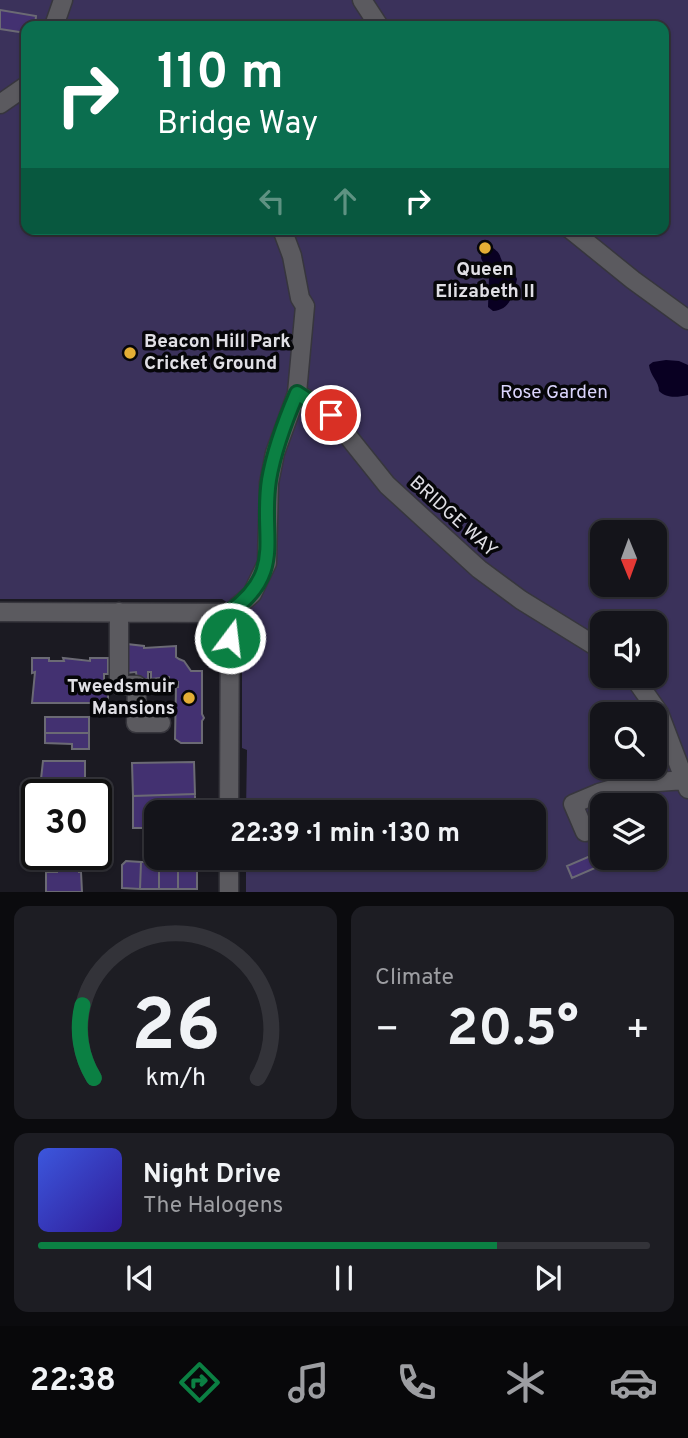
<!DOCTYPE html>
<html lang="en">
<head>
<meta charset="utf-8">
<style>
	body { margin:0; font-family:Overpass,sans-serif; background:#1d1d23; color:#f1f3f6; height:100vh; display:flex; flex-direction:column; font-size:26px; white-space:nowrap }
	* { box-sizing:border-box; margin:0 }
	p { font-size:23px; color:#9d9ea2 }
	.icon { flex:none; width:38px; height:38px; fill:none; stroke:currentColor; stroke-width:2; stroke-linecap:round; stroke-linejoin:round }
	.map { position:relative; height:892px; overflow:hidden }
	.panel { display:flex; flex-direction:column; gap:14px; padding:14px; background:#0b0b0e; flex:1 }
	.panel>* { flex:none }
	.hud { position:absolute; left:21px; top:21px; width:648px; height:214px; border-radius:14px; box-shadow:0 2px 5px #0004,0 0 0 2px #333339; background:#0b6e4f; color:#fff; overflow:hidden }
	.needle { width:46px; rotate:179deg }
	.buttons { position:absolute; left:590px; top:520px; display:grid; gap:14px }
	.buttons a { display:grid; place-items:center; width:77px; height:77px; border-radius:14px; background:#14141a; box-shadow:0 2px 5px #0004,0 0 0 2px #333339; font-size:35px }
	.speed { position:absolute; left:21px; top:779px; display:flex; gap:14px; font-size:35px; font-weight:700; text-align:center }
	.speed>* { display:grid; place-content:center; width:91px; height:91px; border-radius:50%; background:#14141a; box-shadow:0 2px 5px #0004,0 0 0 2px #333339; line-height:1 }
	.speed .limit { border:4px solid #111; border-radius:10px; background:#fff; color:#111 }
	.pin { position:absolute; display:grid; place-items:center; width:60px; height:60px; color:#fff; margin:-30px; border:4px solid #fff; border-radius:50%; box-shadow:0 2px 7px #0007 }
	.me { position:absolute; width:77px; margin:-38px; rotate:15deg; stroke-linejoin:round; filter:drop-shadow(0 0 5px #0008) }
	.turn { display:flex; align-items:center; gap:24px; height:147px; padding:0 21px; font-size:32px }
	.turn .icon { width:91px; height:91px; stroke-width:2.5 }
	.turn b { display:block; font-size:49px; line-height:60px }
	.lanes { display:flex; align-items:center; height:66px; padding:0 21px; background:#0003; justify-content:center; gap:35px; direction:ltr }
	.lanes .off { opacity:.35 }
	.big { font-size:52px; font-weight:700; line-height:1.1 }
	.panel .tile { flex:1; display:flex; flex-direction:column; justify-content:center; gap:10px; min-width:0; padding:0 24px; border-radius:14px; background:#1d1d23 }
	.panel .dial { align-items:center; gap:0 }
	.dial svg { height:182px; overflow:visible; fill:none; stroke:#333339; stroke-width:7; stroke-linecap:round; text-anchor:middle }
	.dial text { fill:#f1f3f6; stroke:none }
	.song { display:flex; align-items:center; gap:21px }
	.cover { width:84px; height:84px; border-radius:10px; background:linear-gradient(135deg,hsl(230 70% 55%),hsl(250 70% 35%)) }
	.played { height:7px; border-radius:4px; background:linear-gradient(90deg,#0b8043 75%,#333339 75%) }
	.keys { display:flex; justify-content:space-around; direction:ltr }
	.heat { display:flex; justify-content:space-between; align-items:center; font-size:38px; direction:ltr }
	.panel .tiles { flex:1; display:grid; gap:14px; grid-template-columns:1fr 1fr }
	.tile:last-child { grid-column:span 2 }
	.trip { position:absolute; left:144px; top:800px; width:402px; height:70px; border-radius:14px; background:#14141a; box-shadow:0 2px 5px #0004,0 0 0 2px #333339; font-weight:700; line-height:70px; text-align:center }
	.menu { display:flex; height:112px; justify-content:space-around; align-items:center; background:#08080a; color:#9d9ea2 }
	.menu .icon { width:49px; height:49px }
	.menu .on { color:#0b8043 }
	.menu b { font-size:32px; color:#f1f3f6 }
	.map>svg:first-child { display:block }
	.green { fill:#3b325b; fill-rule:evenodd }
	.water { fill:#090022 }
	.building { fill:#433171; stroke:#6b6a74; stroke-width:2 }
	.lines { fill:none; stroke-linecap:round; stroke-linejoin:round }
	.minor-casing { stroke:#37363d; stroke-width:21 }
	.minor { stroke:#5b5a5f; stroke-width:18 }
	.route-casing { stroke:#07532c; stroke-width:18 }
	.route { stroke:#0b8043; stroke-width:12 }
	.poi-dot { fill:#e4ae35; stroke:#060609; stroke-width:2.5 }
	.labels { text-anchor:middle; dominant-baseline:central; stroke-width:7; stroke-linejoin:round; paint-order:stroke }
	.poi-label { font-size:19px; font-weight:bold; fill:#e0dfe5; stroke:#060609 }
	.park-label { font-size:19px; fill:#dbd5fc; stroke:#060609 }
	.street-label { font-size:19px; fill:#e0dfe5; stroke:#060609 }
</style>
</head>
<body>
<div class="map">
<svg width="688" height="892" viewBox="0 0 688 892">
	<rect width="100%" height="100%" fill="#1b1a22"/>
	<path class="green" d="M0,0H688V892H246V858H534V812H246L247,750L242,748V612L222,599H0ZM26,26H663V229H26ZM602,532H654V584H602ZM602,623H654V676H602ZM602,714H654V766H602ZM602,805H654V858H602Z"/>
	<path class="water" d="M490,246C504,255 497,255 505,265C509,271 514,272 517,279C514,294 510,310 493,311L488,307L489,277L481,258L482,250Z
		M666,360L679,361L688,365V395C678,397 667,399 659,391C659,381 650,376 649,365L653,362Z"/>
	<path class="building" d="M0,10L36,16L35,26H26V33L0,29Z
		M127,644L144,646V648L176,646V657L179,659L184,661L191,671H202V714L204,718L202,721V743H181L175,739L176,687H178V682H169V677L151,679V672H148V679H137L136,672L127,673Z
		M32,658H49V661H64L63,658L90,661V658H108V674H104V689H108V703H32L35,672L32,673Z
		M45,717H89V733H45Z
		M45,733H89V749H72V744L45,743Z
		M43,761H85V788H40Z
		M194,762L195,794L133,796L132,763Z
		M195,794V812H156V828H133V796Z
		M602,806V834L592,810Z
		M602,851V858H609L611,861L572,878L567,866Z
		M54,854H88V862H69V859H54Z
		M126,861L141,862L140,889L122,888V865Z
		M141,862H159V889H140Z
		M159,862H178V889H159Z
		M178,862H193L197,866V889H178Z
		M57,868H79V872H81L82,892H46V872H57Z"/>
	<g class="lines">
		<g class="minor-casing">
			<path id="minor" d="M362,0L379,26
				M54,26L63,0
				M0,104L26,86
				M570,229L633,280L688,320
				M297,393L331,415L387,485L479,569L521,600L602,650
				M0,612L230,613
				M119,612V685H137L136,723H161
				M230,613L252,594L267,563L269,483L275,453L297,393L305,306L300,298L292,256L282,229
				M633,676L659,713L688,789
				M229,812L230,613
				M585,832L573,804L599,793L630,784L685,780
				M229,892V858"/>
		</g>
		<use href="#minor" class="minor"/>
	</g>
	<g class="lines">
		<g class="route-casing">
			<path id="route" d="M230,638V612C286,571 260,538 269,480C274,450 285,421 297,393L331,415"/>
		</g>
		<use href="#route" class="route"/>
	</g>
	<g class="poi-dot">
		<circle cx="485" cy="248" r="7"/>
		<circle cx="130" cy="353" r="7"/>
		<circle cx="189" cy="698" r="7"/>
	</g>
	<g class="labels">
		<g class="poi-label">
			<text x="485" y="270">Queen<tspan x="485" dy="22">Elizabeth II</tspan></text>
			<text x="144" y="342" text-anchor="start">Beacon Hill Park<tspan x="144" dy="22">Cricket Ground</tspan></text>
			<text x="175" y="687" text-anchor="end">Tweedsmuir<tspan x="175" dy="22">Mansions</tspan></text>
		</g>
		<g class="park-label">
			<text x="554" y="393">Rose Garden</text>
		</g>
		<g class="street-label">
			<text transform="translate(453 517) rotate(42)">BRIDGE WAY</text>
		</g>
	</g>
</svg>
<div class="buttons">
<a><svg class="needle" viewBox="-14 -14 28 28"><path d="M0-13l5 13h-10z" fill="#e53935"/><path d="M0 13l5-13h-10z" fill="#9d9ea2"/></svg></a>
<a><svg class="icon" aria-label="sound" viewBox="0 0 24 24"><path d="M4 9h4l5-4v14l-5-4H4zM17 9q2 3 0 6"/></svg></a>
<a><svg class="icon" aria-label="search" viewBox="0 0 24 24"><circle cx="10" cy="10" r="6"/><path d="M15 15l6 6"/></svg></a>
<a><svg class="icon" aria-label="layers" viewBox="0 0 24 24"><path d="M12 4l9 5-9 5-9-5zM3 14l9 5 9-5"/></svg></a>
</div>
<div class="speed"><div class="limit">30</div></div>
<div class="pin" style="left:331px;top:415px;background:#d93025"><svg class="icon" aria-label="arrive" viewBox="0 0 24 24"><path d="M6 21V4h12l-3 4 3 4H6"/></svg></div>
<svg class="me" style="left:230px;top:638px" viewBox="-20 -20 40 40"><circle r="17" fill="#0b8043" stroke="#fff" stroke-width="3"/><path d="M0-11L8 9 0 5-8 9z" fill="#fff"/></svg>
<div class="trip">22:39 · 1 min · 130 m</div>
<div class="hud">
<div class="turn"><svg class="icon" aria-label="right" viewBox="0 0 24 24"><path d="M7 20v-9h11M14 6l5 5-5 5"/></svg><div><b>110 m</b>Bridge Way</div></div>
<div class="lanes"><svg class="icon off" aria-label="left" viewBox="0 0 24 24"><path d="M17 20v-9H6M10 6l-5 5 5 5"/></svg><svg class="icon off" aria-label="ahead" viewBox="0 0 24 24"><path d="M12 20V5M6 11l6-6 6 6"/></svg><svg class="icon" aria-label="right" viewBox="0 0 24 24"><path d="M7 20v-9h11M14 6l5 5-5 5"/></svg></div>
</div>
</div>
<section class="panel">
<div class="tiles">
<div class="tile dial"><svg viewBox="0 0 100 80">
<path d="M14 69A42 42 0 1 1 86 69"/>
<path d="M14 69A42 42 0 0 1 9 37" stroke="#0b8043"/>
<text x="50" y="56" font-size="32" font-weight="700">26</text>
<text x="50" y="72" font-size="11">km/h</text>
</svg></div>
<div class="tile"><p>Climate</p>
<div class="heat"><a>−</a><b class="big">20.5°</b><a>+</a></div>
</div>
<div class="tile">
<div class="song"><i class="cover"></i><div><b>Night Drive</b><p>The Halogens</p></div></div>
<div class="played"></div>
<div class="keys"><svg class="icon" aria-label="previous" viewBox="0 0 24 24"><path d="M18 5L8 12l10 7zM5 5v14"/></svg><svg class="icon" aria-label="pause" viewBox="0 0 24 24"><path d="M8 5v14M16 5v14"/></svg><svg class="icon" aria-label="next" viewBox="0 0 24 24"><path d="M6 5l10 7-10 7zM19 5v14"/></svg></div>
</div>
</div>
</section>
<nav class="menu">
<b>22:38</b>
<svg class="icon on" aria-label="directions" viewBox="0 0 24 24"><path d="M12 3l9 9-9 9-9-9zM9 14v-3h6M13 9l2 2-2 2"/></svg>
<svg class="icon" aria-label="music" viewBox="0 0 24 24"><path d="M9 18V5l10-2v13"/><circle cx="6" cy="18" r="3"/><circle cx="16" cy="16" r="3"/></svg>
<svg class="icon" aria-label="phone" viewBox="0 0 24 24"><path d="M5 4h4l2 5-3 2q2 4 5 5l2-3 5 2v4C11 20 4 13 5 4z"/></svg>
<svg class="icon" aria-label="climate" viewBox="0 0 24 24"><path d="M12 3v18M4 7l16 10M4 17L20 7"/></svg>
<svg class="icon" aria-label="car" viewBox="0 0 24 24"><path d="M5 17H2v-5l4-1 3-4h7l3 4 3 1v5h-3M9 17h6M6 11h13"/><circle cx="7" cy="17" r="2"/><circle cx="17" cy="17" r="2"/></svg>
</nav>
</body>
</html>
